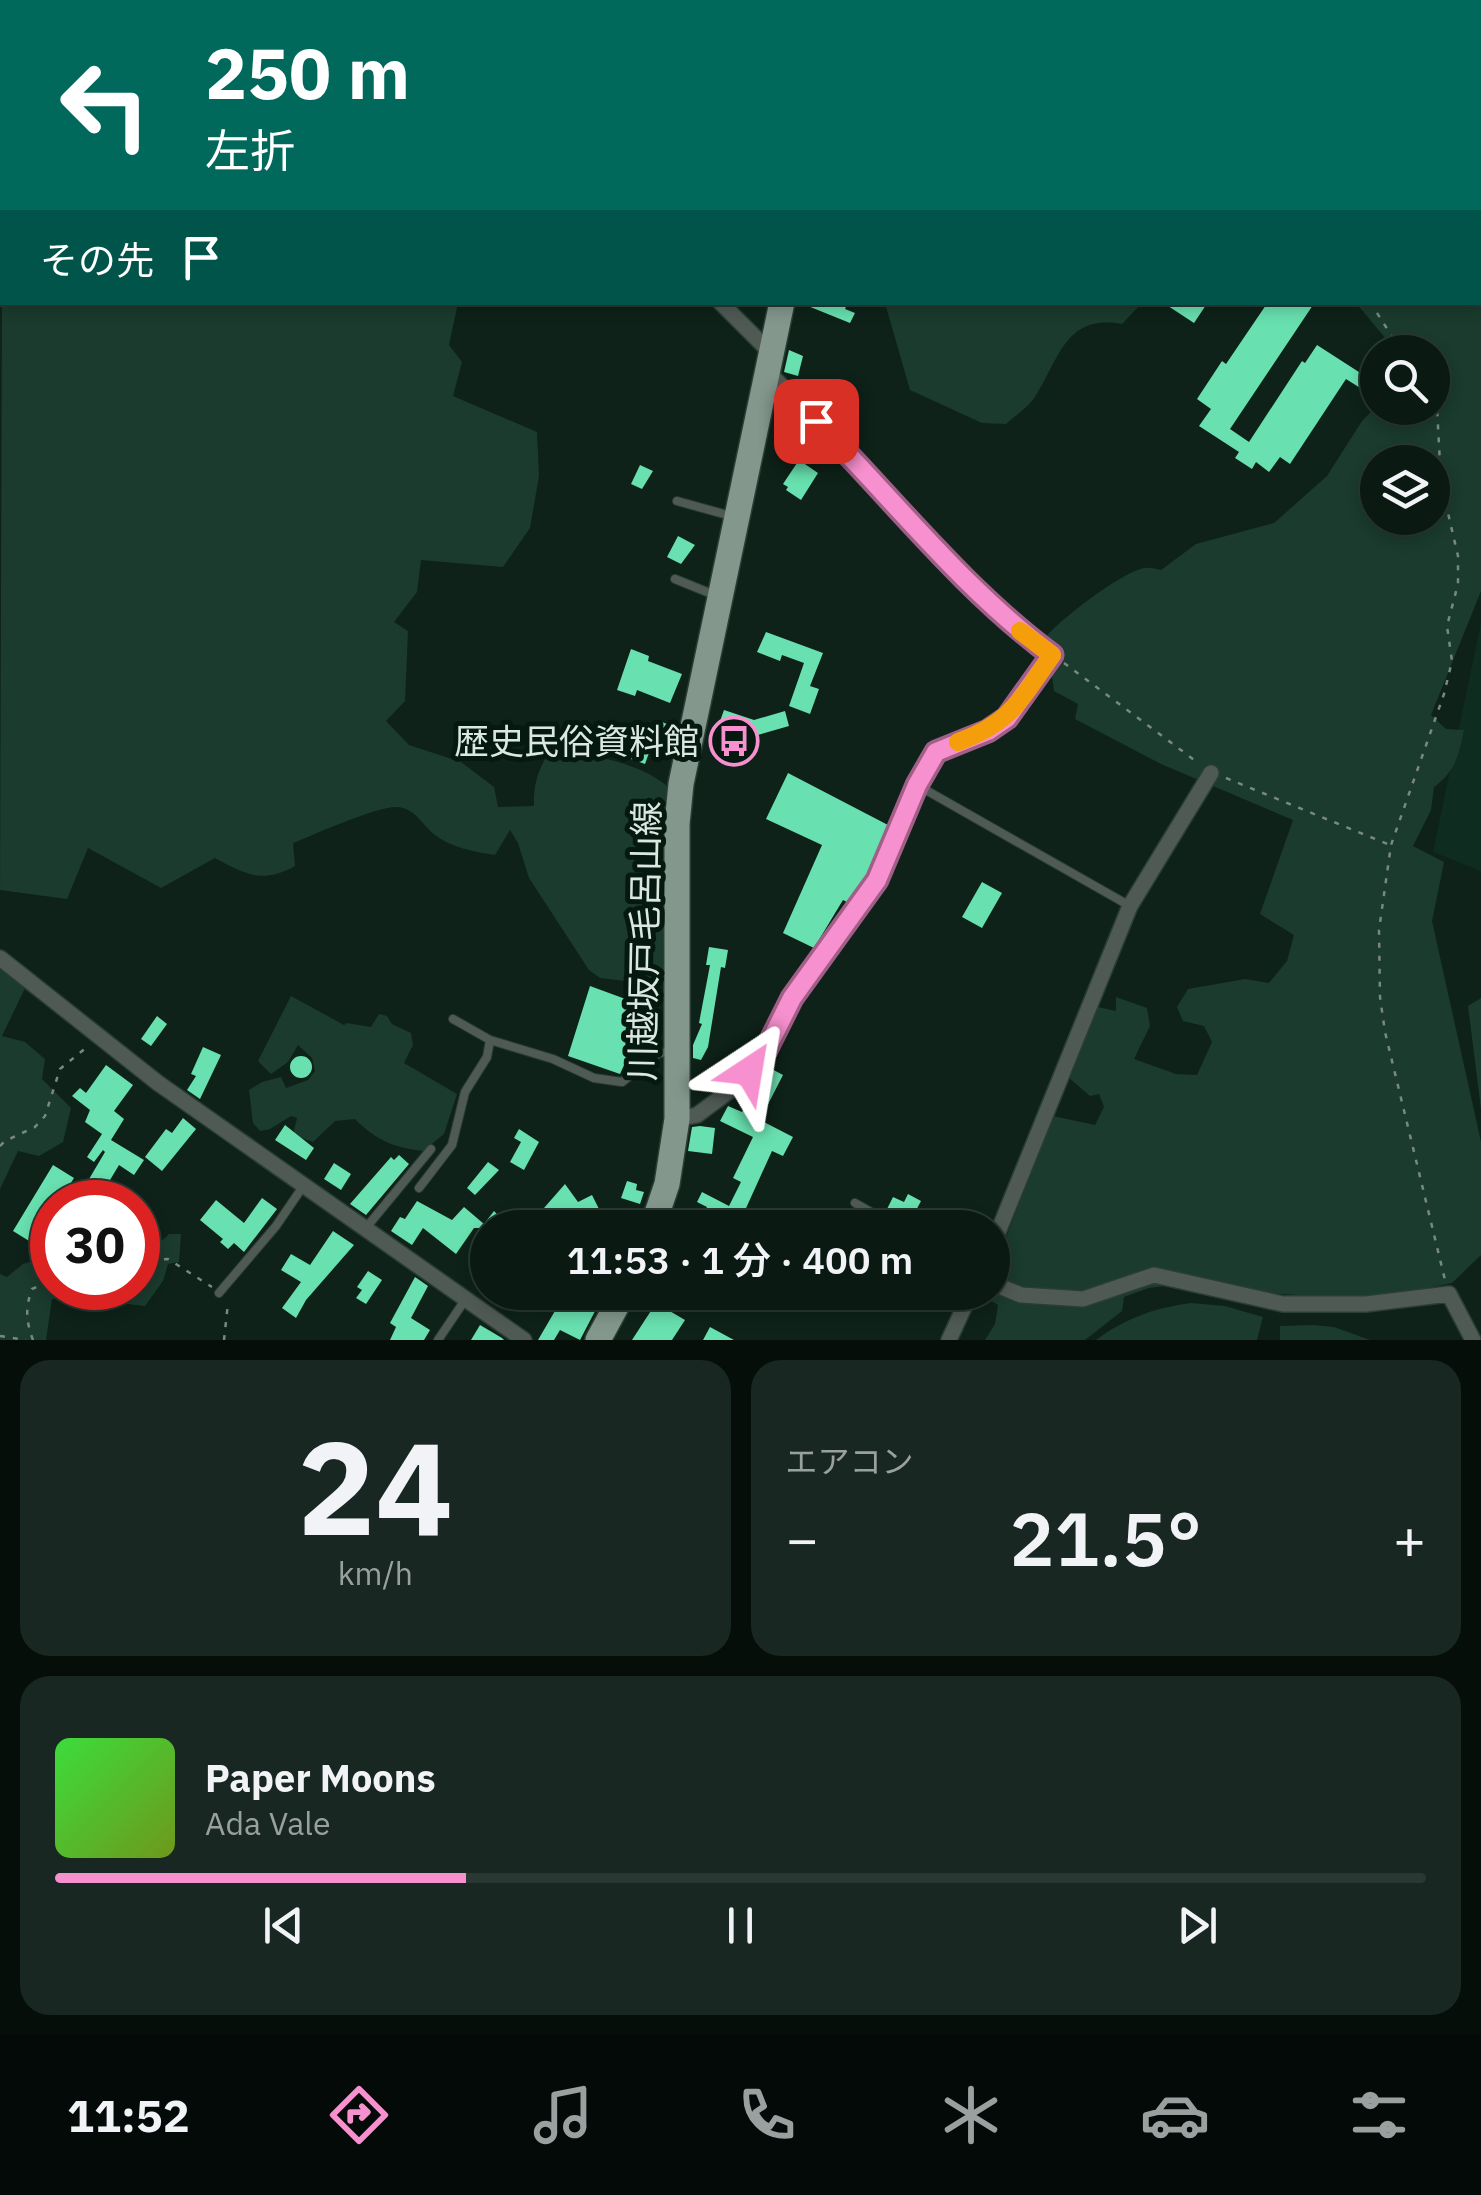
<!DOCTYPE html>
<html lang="ja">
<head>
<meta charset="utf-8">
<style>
	body { margin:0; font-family:"IBM Plex Sans","Noto Sans JP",sans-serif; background:#182721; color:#f1f3f6; height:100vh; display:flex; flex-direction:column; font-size:38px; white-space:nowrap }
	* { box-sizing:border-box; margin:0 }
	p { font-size:32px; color:#99a1a0 }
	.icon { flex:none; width:55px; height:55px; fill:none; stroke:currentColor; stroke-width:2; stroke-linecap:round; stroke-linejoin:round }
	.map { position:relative; height:1340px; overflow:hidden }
	.drawer { display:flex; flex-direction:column; gap:20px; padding:20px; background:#060e0a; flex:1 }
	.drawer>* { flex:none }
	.guide { position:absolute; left:0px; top:0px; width:1482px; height:305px; box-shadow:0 5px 15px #0003,0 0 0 2px #2a3833; background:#00695c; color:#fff; overflow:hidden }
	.buttons { position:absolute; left:1360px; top:335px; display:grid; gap:20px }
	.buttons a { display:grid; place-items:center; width:90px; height:90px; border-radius:50%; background:#0a1a13; box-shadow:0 5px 15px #0003,0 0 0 2px #2a3833; font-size:50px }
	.speed { position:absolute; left:30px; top:1180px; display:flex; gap:20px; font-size:50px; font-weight:700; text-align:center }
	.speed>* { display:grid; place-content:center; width:130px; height:130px; border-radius:50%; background:#0a1a13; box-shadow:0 5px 15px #0003,0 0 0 2px #2a3833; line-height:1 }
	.speed .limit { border:15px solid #d22; background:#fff; color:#111 }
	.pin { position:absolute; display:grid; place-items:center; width:85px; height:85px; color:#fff; margin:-42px; border-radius:20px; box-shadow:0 5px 15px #0006 }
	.me { position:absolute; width:110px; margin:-55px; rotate:33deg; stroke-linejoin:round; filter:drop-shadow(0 0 8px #0008) }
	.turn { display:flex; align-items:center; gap:35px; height:210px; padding:0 40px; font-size:45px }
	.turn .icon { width:130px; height:130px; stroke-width:2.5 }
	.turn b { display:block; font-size:70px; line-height:85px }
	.then { display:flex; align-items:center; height:95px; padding:0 40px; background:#0003; gap:20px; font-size:38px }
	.big { font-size:75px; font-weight:600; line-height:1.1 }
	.drawer .card { flex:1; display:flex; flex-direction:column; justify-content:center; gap:15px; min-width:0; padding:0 35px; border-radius:30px; background:#182721 }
	.drawer .dial { align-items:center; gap:0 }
	.dial b { font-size:130px; line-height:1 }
	.song { display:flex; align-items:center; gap:30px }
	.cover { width:120px; height:120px; border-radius:15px; background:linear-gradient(135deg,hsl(120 70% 55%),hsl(80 70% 35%)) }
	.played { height:10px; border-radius:5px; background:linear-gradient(90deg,#f790ce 30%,#2a3833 30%) }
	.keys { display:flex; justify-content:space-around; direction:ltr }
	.heat { display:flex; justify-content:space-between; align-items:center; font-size:55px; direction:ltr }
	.drawer .tiles { flex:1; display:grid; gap:20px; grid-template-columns:1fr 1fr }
	.card:last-child { grid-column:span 2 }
	.trip { position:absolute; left:470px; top:1210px; width:540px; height:100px; border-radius:50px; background:#0a1a13; box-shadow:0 5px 15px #0003,0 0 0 2px #2a3833; font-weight:600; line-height:100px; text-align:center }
	.dock { display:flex; height:160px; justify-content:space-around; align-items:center; background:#040a08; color:#99a1a0 }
	.dock .icon { width:70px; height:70px }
	.dock .selected { color:#f790ce }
	.dock b { font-size:45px; color:#f1f3f6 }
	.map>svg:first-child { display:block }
	.built { fill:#0f2c20 }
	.green { fill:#1a3b2d; fill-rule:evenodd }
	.building { fill:#68e0af }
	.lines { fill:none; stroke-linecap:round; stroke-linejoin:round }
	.service-casing { stroke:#2b3e35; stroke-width:10 }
	.minor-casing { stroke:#2b3e35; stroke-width:18 }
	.tertiary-casing { stroke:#2b3e35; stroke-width:22 }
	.primary-casing { stroke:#2b3e35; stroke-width:28 }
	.path { stroke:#798982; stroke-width:2.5; stroke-dasharray:5 8; stroke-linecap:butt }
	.service { stroke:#505a55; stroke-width:8 }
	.minor { stroke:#505a55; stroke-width:15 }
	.tertiary { stroke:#505a55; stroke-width:20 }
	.primary { stroke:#83978d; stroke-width:25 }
	.route-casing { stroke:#a15e86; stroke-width:25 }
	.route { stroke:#f790ce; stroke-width:18 }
	.slow { stroke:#f59e0b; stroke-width:18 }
	.labels { text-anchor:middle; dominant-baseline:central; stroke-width:10; stroke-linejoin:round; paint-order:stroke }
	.poi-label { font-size:35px; fill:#dbe7e1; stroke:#051910; text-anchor:end }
	.street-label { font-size:35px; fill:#dbe7e1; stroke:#051910 }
</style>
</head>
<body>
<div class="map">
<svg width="1481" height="1340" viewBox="0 0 1481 1340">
	<rect width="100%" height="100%" fill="#0e2219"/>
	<path class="built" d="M1481,623V871L1433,852Z"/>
	<path class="green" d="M0,0H314L2,2V191Z
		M1348,0H1481V591L1431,715L1446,729L1464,730C1459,755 1455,772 1434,787L1431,810L1413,846L1444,862L1432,921L1481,1142V1255L1452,1283L1386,1296L1321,1297L1270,1293L1214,1280L1149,1288L1124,1297L1122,1311L1085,1340H985L995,1324L998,1305L983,1296L984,1293L992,1292L993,1271L1053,1116L1095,1125L1104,1107L1099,1094L1090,1096L1068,1077L1098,1007L1116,1011V997L1147,1008L1150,1026L1134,1059L1176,1074L1197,1075L1212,1042L1204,1026L1183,1021L1177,1007L1188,989L1245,979L1269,983L1287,961L1294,935L1260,914L1293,820L1161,764L1075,719L1078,704L1054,691L1051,669L1061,654L1045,638C1058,621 1124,570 1145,568C1150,567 1156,569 1161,570L1196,544L1274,523L1327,476L1362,421L1377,406L1432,408V352H1397L1356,303L1480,302V2ZM1378,462H1432V518H1378Z
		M2,285V302L458,303L449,345L462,362L453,396L537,432L539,476L530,528L503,567L421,560L417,592L394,622L408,631L405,701L386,721L409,745L461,762L494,787L498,807L534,806C533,783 539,768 551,749C591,756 635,760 667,786L669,972L652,984L600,978L589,970L529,878L518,843L510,830L495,855C475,852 452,848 435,835C423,826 416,809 398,807C379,805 313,835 293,843L295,866C262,884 247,875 215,858L161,888L88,848L67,899L0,890Z
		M885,303V302L1142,303L1122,324C1065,314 1060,358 1035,397C1028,407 1015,416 1006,424L982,423L910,390Z
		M0,965L27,984L2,1036L25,1042L45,1059L42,1079L71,1108L63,1142L39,1156L18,1151L0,1189Z
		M291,996L344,1025L347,1023L371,1027L379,1014L387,1016L392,1024L411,1033L413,1045L404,1063L457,1094L444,1134L423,1151C393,1147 377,1141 355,1119L335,1121L313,1142L293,1135L297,1118L291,1116L270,1129L260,1131L253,1123L249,1090L262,1082L281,1077L286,1088L308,1080L315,1071L312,1058L298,1045L288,1062L271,1074L258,1061Z
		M1481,998V1109L1468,1006Z
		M169,1234H181L179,1262L168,1264L163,1281L145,1306L94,1300L52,1299L46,1340H0V1274L7,1277L23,1264L52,1255V1288H138V1241C152,1244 159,1245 169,1234Z
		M1191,1303L1225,1306L1263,1317L1257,1340H1096C1126,1318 1154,1308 1191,1303Z
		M1313,1325L1334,1327L1370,1340H1280V1326Z"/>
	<path class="building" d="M798,302H848L845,309L855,313L850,323Z
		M1162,302H1208L1194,323Z
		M1268,302H1315L1230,429L1249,442L1302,361L1305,363L1317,345L1362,374L1378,350V389L1373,396L1346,379L1290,464L1280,457L1269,472L1256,462L1252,469L1235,458L1239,452L1199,426L1211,409L1197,399L1222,361L1226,364Z
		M789,350L803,356L798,376L784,372Z
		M799,460L818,473L801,500L786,490L788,487L783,484Z
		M640,465L653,471L642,489L631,484Z
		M678,536L695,545L681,564L667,557Z
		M766,632L823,653L810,686L819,689L810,714L789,706L804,663L782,655L780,661L757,652Z
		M631,649L649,656L648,661L682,674L670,703L637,690L635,696L617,690Z
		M724,710L754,720L785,711L789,726L754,736L719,724Z
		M657,720L672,726L667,737L663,735L658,748L647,744Z
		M637,745L650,750L645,764L631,759Z
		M788,773L888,825L867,874L847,902L843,900L814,948L783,933L822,845L766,819Z
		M982,882L1002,893L982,928L962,917Z
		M709,947L728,950L725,968L721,967L708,1047L701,1060L693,1058V1045L702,1024L699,1023L710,965H706Z
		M590,986L650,1008L620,1074L568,1056Z
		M157,1016L167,1024L151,1046L141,1039Z
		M203,1047L221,1055L200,1099L187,1090L196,1076L191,1074Z
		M290 1067a11 11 0 1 1 22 0a11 11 0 1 1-22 0Z
		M106,1065L133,1085L114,1111L124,1119L111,1140L144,1160L134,1175L119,1165L98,1200L82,1191L105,1152L103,1150L94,1162L87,1157L102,1134L85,1122L90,1110L72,1096L80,1088L86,1093Z
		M768,1067L783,1075L760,1120L793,1137L783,1156L772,1151L742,1217L761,1228H696L707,1207L697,1202L702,1192L729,1206L741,1182L733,1178L753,1137L720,1121L728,1106L742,1112Z
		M183,1118L196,1129L162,1171L145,1157L166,1129L172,1133Z
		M285,1125L314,1148L306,1160L275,1140Z
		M700,1126L715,1128L712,1154L688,1151L692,1127Z
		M519,1129L539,1142L524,1170L510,1162L521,1142L514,1138Z
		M399,1155L409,1164L366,1215L350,1204L391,1157L394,1160Z
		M488,1162L499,1170L475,1195L467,1188Z
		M334,1163L351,1174L341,1190L324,1179Z
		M53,1165L74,1178L59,1202H52V1214L34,1244L13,1231Z
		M627,1181L637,1184L636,1190L644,1192L640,1204L621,1198Z
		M565,1184L578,1202L592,1195L604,1219L587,1228H554L544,1208Z
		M908,1194L921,1201L911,1220L902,1215L900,1219L886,1211L893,1197L904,1202Z
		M262,1198L277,1209L244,1252L234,1243L228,1249L220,1242L223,1239L200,1220L216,1200L244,1223Z
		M417,1201L452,1220L464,1207L484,1224L494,1211L510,1228H474L456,1254L423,1228L412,1245L391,1231L400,1217L405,1219Z
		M333,1231L354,1245L306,1300L296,1318L282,1308L301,1282L281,1270L291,1254L310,1265Z
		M368,1271L382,1280L366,1304L356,1298L362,1290L357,1287Z
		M415,1277L428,1286L411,1318L430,1330L424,1340H390L396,1327L390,1323Z
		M566,1292H605L580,1340L560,1330L554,1340H538Z
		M656,1303L685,1320L672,1340H632Z
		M480,1325L502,1338L504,1340H471Z
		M710,1327L734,1340H703Z"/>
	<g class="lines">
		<g class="service-casing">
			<path id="service" d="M786,0L792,2
				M677,501L731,516
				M675,579L717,596
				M917,785L1130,906
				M453,1019L490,1040L553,1059L594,1078L622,1082L659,1053L673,1052
				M419,1188L452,1145L465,1092L487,1057L490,1040
				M855,1203L899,1228
				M365,1229L431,1149
				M219,1293L276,1226L304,1185
				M438,1340L465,1300"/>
		</g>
		<g class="minor-casing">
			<path id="minor" d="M399,0L402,2
				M720,302L771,353
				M0,958L158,1083L524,1340
				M677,1119L697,1115L728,1092L766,1050L792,998L877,880L917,785L936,752L987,731L1007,718L1052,655C982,603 928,539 870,475C836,439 801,405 766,370
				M992,1247L1130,906L1211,773
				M992,1283L1021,1295L1083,1299L1154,1275L1283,1304H1366L1449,1294L1473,1340
				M949,1340L971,1292"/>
		</g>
		<g class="tertiary-casing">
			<path id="tertiary" d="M1247,0L1248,2
				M1480,284L1481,285"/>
		</g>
		<g class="primary-casing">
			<path id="primary" d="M854,2V0
				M652,1228L667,1184L677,1119V824L681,784L782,302
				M598,1340L624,1292"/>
		</g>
		<path class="path" d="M94,2L98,0
			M536,2L538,0
			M0,66L2,64
			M1370,302L1402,352
			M1432,400L1437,407L1441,483L1458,556V584L1447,626L1452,661L1444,694L1391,845L1379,930L1380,997L1385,1032L1445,1280
			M1064,663L1197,762
			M1226,778L1390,845
			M0,1146L5,1141L35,1127L45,1116L60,1069L87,1047
			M138,1261L168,1259L212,1287
			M0,1336L26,1340
			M33,1340C26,1321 25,1308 32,1289L52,1280
			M224,1340L228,1303"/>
		<use href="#service" class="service"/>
		<use href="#minor" class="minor"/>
		<use href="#tertiary" class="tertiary"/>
		<use href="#primary" class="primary"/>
	</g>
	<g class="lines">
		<g class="route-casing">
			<path id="route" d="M749,1071L766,1050L792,998L877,880L917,785L936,752L988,731L1007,718L1052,655C962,588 894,500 816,421"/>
		</g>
		<use href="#route" class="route"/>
		<path class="slow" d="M958,742C1012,722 1020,700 1052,655L1020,631"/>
	</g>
	<defs>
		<g id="bus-ring" transform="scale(2.5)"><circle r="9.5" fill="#051910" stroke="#f790ce" stroke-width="1.5"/><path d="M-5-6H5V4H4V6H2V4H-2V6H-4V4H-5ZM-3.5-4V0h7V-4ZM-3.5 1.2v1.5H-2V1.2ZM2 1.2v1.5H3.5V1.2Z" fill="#f790ce"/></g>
	</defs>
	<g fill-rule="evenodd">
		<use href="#bus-ring" x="734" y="741"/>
	</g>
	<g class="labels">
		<g class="poi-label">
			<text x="699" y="741">歴史民俗資料館</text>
		</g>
		<g class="street-label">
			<text transform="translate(644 941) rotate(-89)">川越坂戸毛呂山線</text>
		</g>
	</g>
</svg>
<div class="buttons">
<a><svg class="icon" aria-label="search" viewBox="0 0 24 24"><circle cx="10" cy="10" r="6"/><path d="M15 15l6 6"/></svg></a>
<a><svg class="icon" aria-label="layers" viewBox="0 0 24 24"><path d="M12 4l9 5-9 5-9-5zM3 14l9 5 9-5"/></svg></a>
</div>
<div class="speed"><div class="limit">30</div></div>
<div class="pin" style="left:816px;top:421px;background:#d93025"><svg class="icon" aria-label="arrive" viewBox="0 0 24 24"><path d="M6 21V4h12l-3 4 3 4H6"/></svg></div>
<svg class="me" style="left:749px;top:1071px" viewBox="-20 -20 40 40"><path d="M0-17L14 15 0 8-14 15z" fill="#f790ce" stroke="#fff" stroke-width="4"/></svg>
<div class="trip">11:53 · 1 分 · 400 m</div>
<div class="guide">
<div class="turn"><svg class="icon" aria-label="left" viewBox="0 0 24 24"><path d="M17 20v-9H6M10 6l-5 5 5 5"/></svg><div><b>250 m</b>左折</div></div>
<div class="then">その先<svg class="icon" aria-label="arrive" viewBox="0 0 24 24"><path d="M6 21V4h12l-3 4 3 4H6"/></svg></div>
</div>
</div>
<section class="drawer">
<div class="tiles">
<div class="card dial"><b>24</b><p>km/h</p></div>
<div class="card"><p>エアコン</p>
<div class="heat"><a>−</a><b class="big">21.5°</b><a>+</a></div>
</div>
<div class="card">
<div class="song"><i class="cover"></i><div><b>Paper Moons</b><p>Ada Vale</p></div></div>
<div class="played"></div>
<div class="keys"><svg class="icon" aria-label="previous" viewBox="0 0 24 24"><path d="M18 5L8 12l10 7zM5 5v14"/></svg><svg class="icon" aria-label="pause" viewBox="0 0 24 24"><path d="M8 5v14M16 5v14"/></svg><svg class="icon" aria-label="next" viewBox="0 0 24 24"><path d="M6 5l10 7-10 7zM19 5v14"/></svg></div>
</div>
</div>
</section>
<nav class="dock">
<b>11:52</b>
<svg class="icon selected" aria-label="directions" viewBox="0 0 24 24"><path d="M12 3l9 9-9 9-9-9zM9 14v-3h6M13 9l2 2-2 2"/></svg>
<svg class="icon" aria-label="music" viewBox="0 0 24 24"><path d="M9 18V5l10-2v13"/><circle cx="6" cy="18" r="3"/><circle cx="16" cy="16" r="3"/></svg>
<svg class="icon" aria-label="phone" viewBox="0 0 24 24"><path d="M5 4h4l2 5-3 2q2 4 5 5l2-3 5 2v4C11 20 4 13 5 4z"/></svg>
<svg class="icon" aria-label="climate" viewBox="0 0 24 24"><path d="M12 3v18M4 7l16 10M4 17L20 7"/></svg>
<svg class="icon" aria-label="car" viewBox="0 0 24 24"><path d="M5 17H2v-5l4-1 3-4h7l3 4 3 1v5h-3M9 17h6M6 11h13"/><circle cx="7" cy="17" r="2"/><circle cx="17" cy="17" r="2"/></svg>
<svg class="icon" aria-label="filters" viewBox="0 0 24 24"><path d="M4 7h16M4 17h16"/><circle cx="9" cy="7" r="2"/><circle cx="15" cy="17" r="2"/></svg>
</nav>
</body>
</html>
